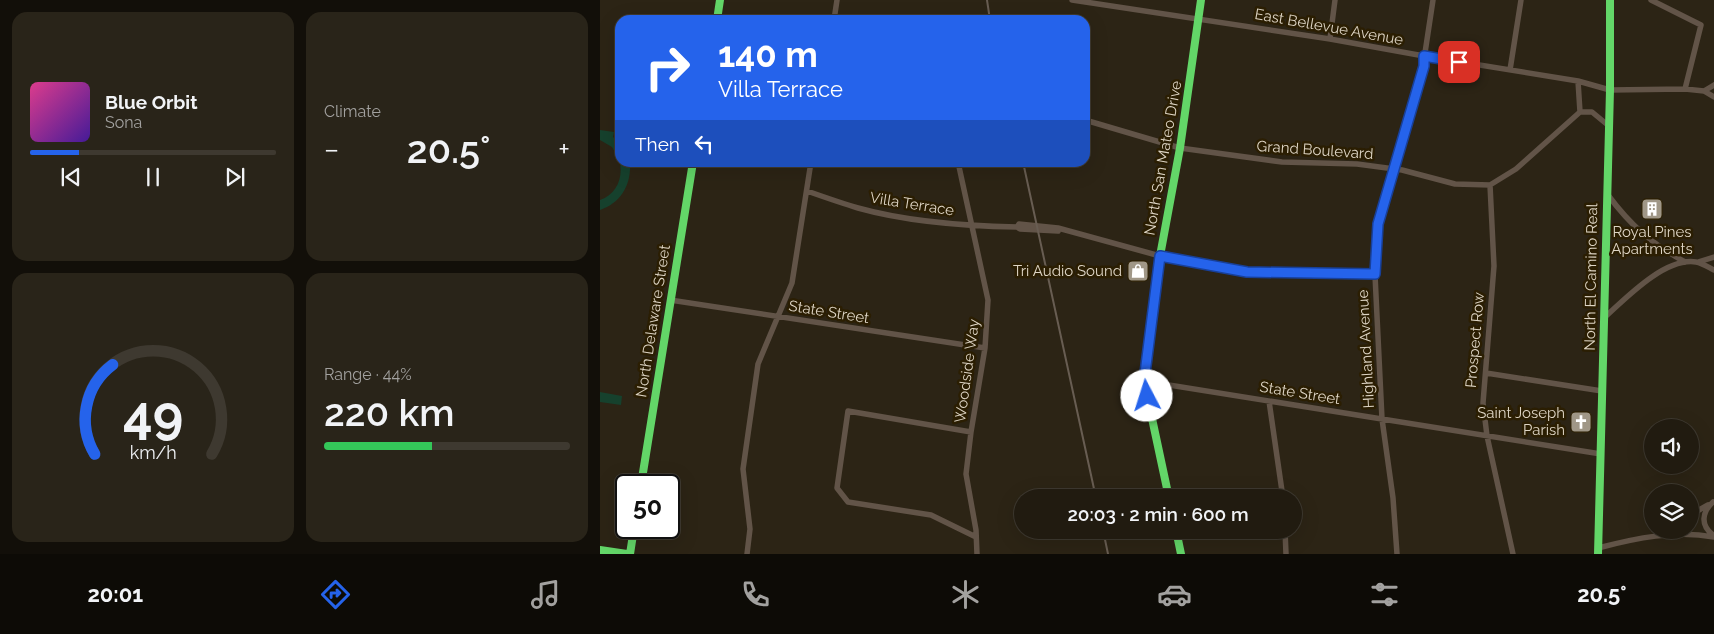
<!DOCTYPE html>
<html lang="en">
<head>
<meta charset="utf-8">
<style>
	body { margin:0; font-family:Raleway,sans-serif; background:#292419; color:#f1f3f6; height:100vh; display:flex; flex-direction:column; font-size:19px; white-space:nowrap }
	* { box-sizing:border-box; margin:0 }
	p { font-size:16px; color:#a2a19f }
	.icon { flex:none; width:28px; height:28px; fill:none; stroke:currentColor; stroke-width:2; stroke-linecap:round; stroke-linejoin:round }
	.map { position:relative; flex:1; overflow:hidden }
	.sheet { display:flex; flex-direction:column; gap:12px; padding:12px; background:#120f09; width:600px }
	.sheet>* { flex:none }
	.banner { position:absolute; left:15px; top:15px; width:475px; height:152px; border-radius:15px; box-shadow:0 5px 20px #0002,0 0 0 1px #3e3930; background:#2563eb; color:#fff; overflow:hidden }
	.controls { position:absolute; left:1044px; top:419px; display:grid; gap:10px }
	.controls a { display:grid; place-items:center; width:55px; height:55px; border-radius:50%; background:#211b10; box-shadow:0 5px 20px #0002,0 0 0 1px #3e3930; font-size:25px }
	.speed { position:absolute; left:15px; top:474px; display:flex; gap:10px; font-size:25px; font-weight:700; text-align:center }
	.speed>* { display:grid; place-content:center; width:65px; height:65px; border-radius:50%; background:#211b10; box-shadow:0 5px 20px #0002,0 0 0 1px #3e3930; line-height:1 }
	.speed .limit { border:2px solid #111; border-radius:8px; background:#fff; color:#111 }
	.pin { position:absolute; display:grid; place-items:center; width:42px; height:42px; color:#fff; margin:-21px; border-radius:10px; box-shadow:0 2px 8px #0006 }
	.me { position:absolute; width:55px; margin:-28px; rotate:355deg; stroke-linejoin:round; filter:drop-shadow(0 0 4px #0008) }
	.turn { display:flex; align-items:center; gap:18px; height:105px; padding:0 20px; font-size:22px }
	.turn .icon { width:65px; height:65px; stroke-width:2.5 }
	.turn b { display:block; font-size:35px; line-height:42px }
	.then { display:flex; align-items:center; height:48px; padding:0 20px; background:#0003; gap:10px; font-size:19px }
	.big { font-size:38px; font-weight:600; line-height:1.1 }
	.sheet .tile { flex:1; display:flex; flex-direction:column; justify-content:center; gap:8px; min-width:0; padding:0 18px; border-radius:15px; background:#292419 }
	.sheet .dial { align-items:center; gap:0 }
	.dial svg { height:130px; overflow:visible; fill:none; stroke:#3e3930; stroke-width:7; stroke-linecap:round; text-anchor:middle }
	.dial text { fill:#f1f3f6; stroke:none }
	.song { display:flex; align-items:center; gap:15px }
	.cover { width:60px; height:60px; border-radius:8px; background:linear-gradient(135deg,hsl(330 70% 55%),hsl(260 70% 35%)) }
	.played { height:5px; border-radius:2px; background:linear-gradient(90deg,#2563eb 20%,#3e3930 20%) }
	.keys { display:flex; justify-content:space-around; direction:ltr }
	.heat { display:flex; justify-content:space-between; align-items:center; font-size:28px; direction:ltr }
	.charge { height:8px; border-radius:4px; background:linear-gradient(90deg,#34c759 44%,#3e3930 0) }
	.sheet .tiles { flex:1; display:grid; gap:12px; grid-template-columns:repeat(2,1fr) }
	.trip { position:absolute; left:414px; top:489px; width:288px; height:50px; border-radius:25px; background:#211b10; box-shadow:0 5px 20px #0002,0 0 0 1px #3e3930; font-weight:600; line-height:50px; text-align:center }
	.menu { display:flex; height:80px; justify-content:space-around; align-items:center; background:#0d0b06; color:#a2a19f }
	.menu .icon { width:35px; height:35px }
	.menu .selected { color:#2563eb }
	.menu b { font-size:22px; color:#f1f3f6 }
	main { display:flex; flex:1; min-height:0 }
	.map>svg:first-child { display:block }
	.green { fill:#16412d }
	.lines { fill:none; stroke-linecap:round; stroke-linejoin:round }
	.street { stroke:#625448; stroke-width:5.5 }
	.fast { stroke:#63d668; stroke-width:8 }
	.rail { stroke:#685d52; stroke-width:2 }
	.route-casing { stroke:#184099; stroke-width:12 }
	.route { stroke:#2563eb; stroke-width:9 }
	.labels { text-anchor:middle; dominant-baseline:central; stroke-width:5; stroke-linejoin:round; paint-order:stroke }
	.street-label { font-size:15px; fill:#ded5c5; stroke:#2b1e02 }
	.poi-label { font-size:15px; fill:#ded5c5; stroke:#2b1e02; text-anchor:end }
</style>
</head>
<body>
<main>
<section class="sheet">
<div class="tiles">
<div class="tile">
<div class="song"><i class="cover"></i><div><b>Blue Orbit</b><p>Sona</p></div></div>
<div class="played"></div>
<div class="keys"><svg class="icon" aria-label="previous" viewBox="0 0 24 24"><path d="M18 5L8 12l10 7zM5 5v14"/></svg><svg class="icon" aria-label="pause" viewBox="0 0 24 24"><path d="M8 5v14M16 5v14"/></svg><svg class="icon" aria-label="next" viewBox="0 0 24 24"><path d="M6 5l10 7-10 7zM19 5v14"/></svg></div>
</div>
<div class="tile"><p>Climate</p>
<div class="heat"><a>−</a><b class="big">20.5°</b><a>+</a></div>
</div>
<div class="tile dial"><svg viewBox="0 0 100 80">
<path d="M14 69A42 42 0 1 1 86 69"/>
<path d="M14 69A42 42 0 0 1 25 14" stroke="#2563eb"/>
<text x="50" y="56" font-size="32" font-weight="700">49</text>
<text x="50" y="72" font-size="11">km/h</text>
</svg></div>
<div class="tile"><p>Range · 44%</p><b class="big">220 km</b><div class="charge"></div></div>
</div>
</section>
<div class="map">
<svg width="1114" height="554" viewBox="0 0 1114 554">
	<rect width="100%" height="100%" fill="#2c2415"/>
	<path class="green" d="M0,130L14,132L13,137L20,143V161L12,147L0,140Z
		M20,163L30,164C31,185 21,203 0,210V200C16,194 23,179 20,163Z
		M0,392L22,396L21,405L0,402Z"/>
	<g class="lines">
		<path class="street" d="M472,0L730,39L824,56L978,81L1010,90L1085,89L1104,91L1114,97
			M1051,0L1101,25L1085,89
			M234,20L237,0
			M730,39L735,0
			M910,70L921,0
			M1104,91L1114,85
			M980,112H992L1009,126
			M485,120L580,148L682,162L757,164L802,170L855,184L890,185L916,169L980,112L978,81
			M358,162L388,300L385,348L371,432L366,474L376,530L377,554
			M890,185L894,266L883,403L887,436L913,554
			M207,191C224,197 241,203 258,208C308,222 364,226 417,227L420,229L458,231
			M1008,195C1031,226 1051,243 1085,262
			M417,227L419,224L458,228L560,256L647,272L775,275
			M1098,262L1114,257
			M70,300L385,348
			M1004,318C1025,299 1065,257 1096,262C1102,263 1108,267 1114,270
			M886,373L1002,391
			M544,381L1001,454
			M669,401L683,498
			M371,432L248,411L237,488L248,502L331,515L376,537
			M1090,515L1108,505
			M685,530L686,554
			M1113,535C1100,525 1102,512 1113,502
			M998,548C1036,538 1075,530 1114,537
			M147,554L150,529L143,469L158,364L192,283L211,162
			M797,554L793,498L782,419L775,275L778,224L823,66L833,0"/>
		<path class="fast" d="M117,20L120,0
			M41,485L93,162
			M569,498L544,381L560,256L580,148L601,0
			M576,530L581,554
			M0,550L27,554
			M30,554L34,528
			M998,554L1010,90V0"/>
		<path class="rail" d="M387,0L390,20
			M423,162L496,498
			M503,530L508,554"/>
	</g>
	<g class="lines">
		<g class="route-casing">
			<path id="route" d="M547,396L544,381L560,256L647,272L775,274L778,224L824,66V56L859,62"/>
		</g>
		<use href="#route" class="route"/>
	</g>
	<defs>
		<g id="building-square" transform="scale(1.125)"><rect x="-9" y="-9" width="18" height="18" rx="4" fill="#a09787" stroke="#2b1e02"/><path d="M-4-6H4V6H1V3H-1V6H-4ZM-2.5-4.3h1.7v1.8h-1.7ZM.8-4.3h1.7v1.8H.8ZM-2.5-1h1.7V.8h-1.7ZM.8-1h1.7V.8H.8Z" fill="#fff"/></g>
		<g id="shop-square" transform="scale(1.125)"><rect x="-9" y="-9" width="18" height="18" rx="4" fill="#a09787" stroke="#2b1e02"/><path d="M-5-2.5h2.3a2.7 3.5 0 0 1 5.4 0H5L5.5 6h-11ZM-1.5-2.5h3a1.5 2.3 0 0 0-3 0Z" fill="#fff"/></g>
		<g id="church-square" transform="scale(1.125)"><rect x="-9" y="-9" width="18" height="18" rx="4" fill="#a09787" stroke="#2b1e02"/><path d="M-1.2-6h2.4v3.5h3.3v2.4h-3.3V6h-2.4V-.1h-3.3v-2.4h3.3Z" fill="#fff"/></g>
	</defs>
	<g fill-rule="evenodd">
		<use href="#building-square" x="1052" y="209"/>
		<use href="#shop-square" x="538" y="271"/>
		<use href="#church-square" x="981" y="422"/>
	</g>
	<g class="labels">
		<g class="street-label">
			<text transform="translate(729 27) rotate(10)">East Bellevue Avenue</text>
			<text transform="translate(715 150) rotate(4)">Grand Boulevard</text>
			<text transform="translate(563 158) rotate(-80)">North San Mateo Drive</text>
			<text transform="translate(312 204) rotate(9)">Villa Terrace</text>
			<text transform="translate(991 277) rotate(-89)">North El Camino Real</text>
			<text transform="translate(229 312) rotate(9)">State Street</text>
			<text transform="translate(53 321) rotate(-81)">North Delaware Street</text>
			<text transform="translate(875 340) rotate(-85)">Prospect Row</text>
			<text transform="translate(766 349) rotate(-93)">Highland Avenue</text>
			<text transform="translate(367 371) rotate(-82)">Woodside Way</text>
			<text transform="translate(700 393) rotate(9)">State Street</text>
		</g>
		<g class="poi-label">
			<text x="1052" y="232" text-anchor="middle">Royal Pines<tspan x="1052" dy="17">Apartments</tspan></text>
			<text x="522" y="271">Tri Audio Sound</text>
			<text x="965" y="413">Saint Joseph<tspan x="965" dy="17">Parish</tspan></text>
		</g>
	</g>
</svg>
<div class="controls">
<a><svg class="icon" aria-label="sound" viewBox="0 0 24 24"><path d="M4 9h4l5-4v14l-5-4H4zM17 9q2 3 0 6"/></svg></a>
<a><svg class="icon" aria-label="layers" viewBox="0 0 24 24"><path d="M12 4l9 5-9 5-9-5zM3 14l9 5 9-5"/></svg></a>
</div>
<div class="speed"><div class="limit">50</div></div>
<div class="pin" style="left:859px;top:62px;background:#d93025"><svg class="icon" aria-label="arrive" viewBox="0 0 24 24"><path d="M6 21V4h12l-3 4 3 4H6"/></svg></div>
<svg class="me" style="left:547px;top:396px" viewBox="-20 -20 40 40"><circle r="19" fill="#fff"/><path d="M0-13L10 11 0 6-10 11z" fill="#2563eb"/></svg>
<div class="trip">20:03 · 2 min · 600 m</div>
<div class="banner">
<div class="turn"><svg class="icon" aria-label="right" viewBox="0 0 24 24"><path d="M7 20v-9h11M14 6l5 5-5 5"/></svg><div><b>140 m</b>Villa Terrace</div></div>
<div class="then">Then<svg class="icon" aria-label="left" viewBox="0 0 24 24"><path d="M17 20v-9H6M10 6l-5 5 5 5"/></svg></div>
</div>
</div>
</main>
<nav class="menu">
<b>20:01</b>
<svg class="icon selected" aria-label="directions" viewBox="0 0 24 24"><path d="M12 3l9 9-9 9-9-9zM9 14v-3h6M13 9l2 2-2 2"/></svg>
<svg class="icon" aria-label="music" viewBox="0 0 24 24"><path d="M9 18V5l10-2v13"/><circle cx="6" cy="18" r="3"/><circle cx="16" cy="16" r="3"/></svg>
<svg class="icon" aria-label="phone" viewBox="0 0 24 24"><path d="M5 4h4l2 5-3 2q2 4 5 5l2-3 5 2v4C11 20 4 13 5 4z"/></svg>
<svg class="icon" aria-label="climate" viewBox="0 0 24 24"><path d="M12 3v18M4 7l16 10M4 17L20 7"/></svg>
<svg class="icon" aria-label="car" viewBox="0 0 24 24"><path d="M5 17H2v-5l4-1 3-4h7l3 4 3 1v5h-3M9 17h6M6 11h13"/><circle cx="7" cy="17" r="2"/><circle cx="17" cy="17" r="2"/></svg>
<svg class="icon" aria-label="filters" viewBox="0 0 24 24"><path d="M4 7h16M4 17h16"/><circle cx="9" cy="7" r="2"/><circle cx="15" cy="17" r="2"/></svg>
<b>20.5°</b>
</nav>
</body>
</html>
